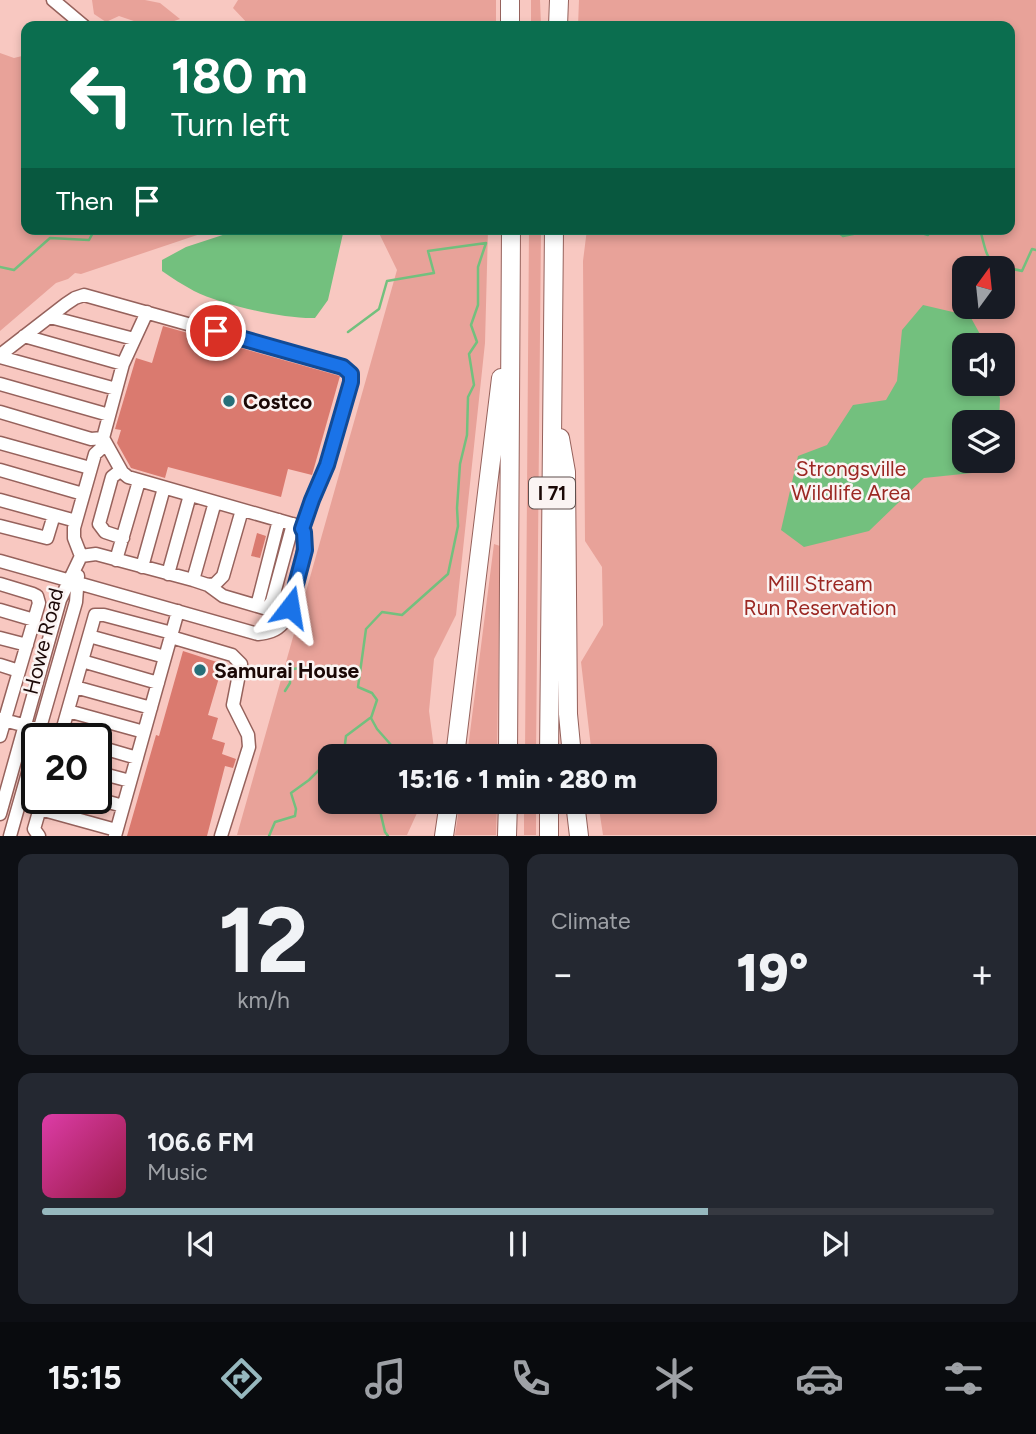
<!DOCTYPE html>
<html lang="en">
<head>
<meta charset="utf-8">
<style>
	body { margin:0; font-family:Figtree,sans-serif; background:#242831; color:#f1f3f6; height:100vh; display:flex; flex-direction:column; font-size:26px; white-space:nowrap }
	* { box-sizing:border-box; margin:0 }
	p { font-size:23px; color:#9ea1a6 }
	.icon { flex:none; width:38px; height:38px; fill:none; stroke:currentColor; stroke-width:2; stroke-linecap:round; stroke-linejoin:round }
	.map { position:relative; height:836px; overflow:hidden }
	.sheet { display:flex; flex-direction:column; gap:18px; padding:18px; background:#0d0f14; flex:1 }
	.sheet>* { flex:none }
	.guide { position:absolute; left:21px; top:21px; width:994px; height:214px; border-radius:14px; box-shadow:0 4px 10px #0003; background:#0b6e4f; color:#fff; overflow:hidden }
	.needle { width:46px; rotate:15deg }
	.controls { position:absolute; left:952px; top:256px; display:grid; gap:14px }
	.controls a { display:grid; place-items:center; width:63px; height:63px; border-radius:14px; background:#171b24; box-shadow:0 4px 10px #0003; font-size:35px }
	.speed { position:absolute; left:21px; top:723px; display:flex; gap:14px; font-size:35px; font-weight:700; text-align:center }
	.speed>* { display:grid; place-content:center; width:91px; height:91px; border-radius:50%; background:#171b24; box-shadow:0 4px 10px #0003; line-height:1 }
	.speed .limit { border:4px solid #111; border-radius:10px; background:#fff; color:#111 }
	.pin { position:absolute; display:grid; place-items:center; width:60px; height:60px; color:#fff; margin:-30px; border:4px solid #fff; border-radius:50%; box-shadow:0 2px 7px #0007 }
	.me { position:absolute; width:77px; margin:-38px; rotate:14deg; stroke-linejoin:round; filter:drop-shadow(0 0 5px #0008) }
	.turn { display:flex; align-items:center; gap:24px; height:147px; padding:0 35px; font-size:32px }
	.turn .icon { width:91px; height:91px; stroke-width:2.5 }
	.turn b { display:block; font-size:49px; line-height:60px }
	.then { display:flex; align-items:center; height:66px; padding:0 35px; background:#0003; gap:14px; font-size:26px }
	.big { font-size:52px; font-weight:800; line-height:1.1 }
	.sheet .tile { flex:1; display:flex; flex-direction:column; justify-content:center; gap:10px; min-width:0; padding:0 24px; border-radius:14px; background:#242831 }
	.sheet .dial { align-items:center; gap:0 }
	.dial b { font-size:91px; line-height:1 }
	.song { display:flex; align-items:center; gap:21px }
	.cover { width:84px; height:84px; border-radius:10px; background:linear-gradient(135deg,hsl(320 70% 55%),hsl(340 70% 35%)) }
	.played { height:7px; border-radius:4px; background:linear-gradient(90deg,#96b8be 70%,#363941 70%) }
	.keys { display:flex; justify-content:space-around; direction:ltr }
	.heat { display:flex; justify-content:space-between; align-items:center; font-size:38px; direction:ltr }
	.sheet .tiles { flex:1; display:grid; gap:18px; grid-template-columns:1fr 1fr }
	.tile:last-child { grid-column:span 2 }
	.trip { position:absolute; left:318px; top:744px; width:399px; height:70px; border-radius:14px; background:#171b24; box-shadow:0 4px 10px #0003; font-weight:800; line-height:70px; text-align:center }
	.tabs { display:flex; height:112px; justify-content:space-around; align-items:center; background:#090b0e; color:#9ea1a6 }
	.tabs .icon { width:49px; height:49px }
	.tabs .active { color:#96b8be }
	.tabs b { font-size:32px; color:#f1f3f6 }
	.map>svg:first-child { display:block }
	.green { fill:#e8a299; fill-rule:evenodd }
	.water { fill:#73c07e }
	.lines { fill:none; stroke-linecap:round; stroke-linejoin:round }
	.stream { stroke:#73c07e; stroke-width:2.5 }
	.building { fill:#da7a6f }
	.minor-casing { stroke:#96625c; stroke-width:15 }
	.highway-casing { stroke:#96625c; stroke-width:20 }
	.minor { stroke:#fff; stroke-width:12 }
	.highway { stroke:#fff; stroke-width:18 }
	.route-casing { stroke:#114b97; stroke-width:18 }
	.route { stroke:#1a73e8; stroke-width:12 }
	.poi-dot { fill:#266f79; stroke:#fbf4f3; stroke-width:2.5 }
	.labels { text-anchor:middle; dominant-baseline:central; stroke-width:5; stroke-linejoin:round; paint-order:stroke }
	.shield { fill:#fbf4f3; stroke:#5e4f4d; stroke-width:2 }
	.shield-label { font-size:19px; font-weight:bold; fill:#1b0806 }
	.poi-label { font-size:21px; font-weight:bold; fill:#1b0806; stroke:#fbf4f3; text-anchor:start }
	.park-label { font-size:21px; fill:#9b2823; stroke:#fbf4f3 }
	.street-label { font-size:21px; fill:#1b0806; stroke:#fbf4f3 }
</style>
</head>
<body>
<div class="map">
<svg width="1036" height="836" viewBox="0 0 1036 836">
	<rect width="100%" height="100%" fill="#f8c8c1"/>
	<path class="green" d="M92,0H145L160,3L180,19C151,30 147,25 119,16L106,22L94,14Z
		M238,0H496V26H250L233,8Z
		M531,0H540L541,26H531Z
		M579,0H1036V835H603L598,802H705V756H592L581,662L603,625L602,567L585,541L583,261L587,229H1010V26H578ZM964,268H1003V306H964ZM964,345H1003V383H964ZM964,422H1003V460H964Z
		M0,53L14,58L26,55V229H215L81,274L75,273L68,279L56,283L0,331Z
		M377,229H488L485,343L456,615L434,659L429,711L435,756H331V802H422L407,835H237L397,270Z
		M529,229H541L536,756H525Z
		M494,544L500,546L497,756H467Z
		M460,802H497L496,835H455Z
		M524,802H536V835H524Z"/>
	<path class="water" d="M241,229H344L328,300L315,318C284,319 222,305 194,291C183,285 172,278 162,271V260L186,247Z
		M923,305L970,316L986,345H964V383H997L1000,399L999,422H964V460H976L972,473L924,478L869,531L804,547L781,530L798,456L827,445L853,405L886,400L897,381L902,330Z"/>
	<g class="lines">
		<path class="stream" d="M834,229L843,236L878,229
			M909,229L928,235L931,229
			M980,229C989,264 986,263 1022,271L1032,249L1036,250
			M0,267L14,270L50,238L89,240L95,229
			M348,332L379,309L387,281L434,273L428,251L486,243L478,267V305L471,325L477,342L469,354L474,385L468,397L467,435L460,464L457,508L458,526L448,574L402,615L382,612L366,629L358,687L372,693L377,700L371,718L377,729L392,746L387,756
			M285,691L290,683V670C305,665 317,669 332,666L340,677H351L358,670
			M335,756L344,752L346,736L370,718
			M378,802L385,832L388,836
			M269,836L275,822L295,816L296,809L291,793L309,780L331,758"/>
	</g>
	<path class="building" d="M163,326L340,376L312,475L288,469L281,497L168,467L165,478L131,468L117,443L121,430L115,429L136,358L152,363Z
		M257,533L266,536L260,558L251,556Z
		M183,651L223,664L208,715L218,718L212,739L225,743L222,754L236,759L233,768L225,766L207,836H127L156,735L159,736Z"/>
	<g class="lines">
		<g class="minor-casing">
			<path id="minor" d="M53,0L84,26
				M50,317L134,339
				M24,336L123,364
				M0,355L66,304L75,298L84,295L345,368L350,374L351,382L327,465L311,500L302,529
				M0,357L116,389
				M0,384L109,415
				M0,412L91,439L103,438
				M0,443L90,468
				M0,470L83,494
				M121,470L112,477L99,524L105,532L123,538
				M0,500L76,521
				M0,526L47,538L54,515
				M81,556L74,538V528L95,454L106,444
				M116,560L139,481
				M0,561L258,634C268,633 276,631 283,623C295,609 305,551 304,532L299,526L128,477L122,472L103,438L123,364L147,312
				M142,567L164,488
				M168,574L190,495
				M193,580L215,502
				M0,584L33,594L37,596L39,603L0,736
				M208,585L215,584L223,576L242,510
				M257,606L279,520
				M0,610L34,620
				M89,636L165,657
				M171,637L232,655L241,664L233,705L248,735L249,747L221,836
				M0,638L27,645
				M82,661L158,683
				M0,665L19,671
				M75,687L151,708
				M68,711L144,732
				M0,719L72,738
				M37,738L76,602L78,576
				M60,738L95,615H104L172,633
				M96,746L137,758
				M96,772L130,781
				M94,798L123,806
				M40,809L116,830
				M0,814L60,600L81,556L96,554L193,580L208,585L223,596L264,608L268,607L272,601L293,524
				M10,836L37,741
				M39,836L34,829L43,798
				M115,836L178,611"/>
		</g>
		<g class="highway-casing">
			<path id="highway" d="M510,0V26
				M558,26L559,0
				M560,438L566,472L568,714L572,756
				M455,756L501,378
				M508,756L511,229
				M549,756L554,229
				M575,802L579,836
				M444,836L449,802
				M507,836L508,802
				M549,836V802"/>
		</g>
		<use href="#minor" class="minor"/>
		<use href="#highway" class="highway"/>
	</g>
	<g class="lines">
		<g class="route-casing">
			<path id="route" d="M216,331L343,367L351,374V382L327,465L312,500L302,529L304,532L305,550L290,607"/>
		</g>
		<use href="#route" class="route"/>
	</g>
	<g class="poi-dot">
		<circle cx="229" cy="401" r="7"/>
		<circle cx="200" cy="670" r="7"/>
	</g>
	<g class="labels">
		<rect class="shield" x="529" y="477.5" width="46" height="31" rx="5"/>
		<g class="shield-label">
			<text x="552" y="493">I 71</text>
		</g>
		<g class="poi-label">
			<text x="243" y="401">Costco</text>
			<text x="214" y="670">Samurai House</text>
		</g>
		<g class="park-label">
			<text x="851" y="468">Strongsville<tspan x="851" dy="24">Wildlife Area</tspan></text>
			<text x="820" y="583">Mill Stream<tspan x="820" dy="24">Run Reservation</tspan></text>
		</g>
		<g class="street-label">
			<text transform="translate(43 641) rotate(-76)">Howe Road</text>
		</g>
	</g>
</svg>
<div class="controls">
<a><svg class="needle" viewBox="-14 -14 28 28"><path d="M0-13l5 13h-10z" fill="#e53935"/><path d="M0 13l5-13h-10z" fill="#9ea1a6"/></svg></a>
<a><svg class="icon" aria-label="sound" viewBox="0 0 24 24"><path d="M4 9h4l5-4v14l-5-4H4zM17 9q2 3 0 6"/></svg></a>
<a><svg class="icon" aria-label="layers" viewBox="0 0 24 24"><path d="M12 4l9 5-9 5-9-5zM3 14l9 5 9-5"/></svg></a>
</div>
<div class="speed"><div class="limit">20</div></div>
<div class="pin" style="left:216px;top:331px;background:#d93025"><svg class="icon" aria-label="arrive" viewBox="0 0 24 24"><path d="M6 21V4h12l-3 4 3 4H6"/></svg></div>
<svg class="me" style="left:290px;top:607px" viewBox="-20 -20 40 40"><path d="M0-17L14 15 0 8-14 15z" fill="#1a73e8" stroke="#fff" stroke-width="4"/></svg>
<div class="trip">15:16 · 1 min · 280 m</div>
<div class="guide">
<div class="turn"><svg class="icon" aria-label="left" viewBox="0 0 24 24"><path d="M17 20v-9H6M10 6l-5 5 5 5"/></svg><div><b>180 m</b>Turn left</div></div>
<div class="then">Then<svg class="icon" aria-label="arrive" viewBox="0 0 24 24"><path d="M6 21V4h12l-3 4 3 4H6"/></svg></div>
</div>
</div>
<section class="sheet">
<div class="tiles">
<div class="tile dial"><b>12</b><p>km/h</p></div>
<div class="tile"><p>Climate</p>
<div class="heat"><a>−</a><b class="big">19°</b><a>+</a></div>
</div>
<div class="tile">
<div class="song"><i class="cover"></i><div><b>106.6 FM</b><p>Music</p></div></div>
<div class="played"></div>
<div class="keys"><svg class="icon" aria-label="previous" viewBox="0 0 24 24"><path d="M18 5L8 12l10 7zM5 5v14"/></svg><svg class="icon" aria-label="pause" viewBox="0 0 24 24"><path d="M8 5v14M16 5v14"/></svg><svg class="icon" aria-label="next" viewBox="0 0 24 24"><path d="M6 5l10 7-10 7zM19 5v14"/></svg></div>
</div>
</div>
</section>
<nav class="tabs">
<b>15:15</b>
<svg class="icon active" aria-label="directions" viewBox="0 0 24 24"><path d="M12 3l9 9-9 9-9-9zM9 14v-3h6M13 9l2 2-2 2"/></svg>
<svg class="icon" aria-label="music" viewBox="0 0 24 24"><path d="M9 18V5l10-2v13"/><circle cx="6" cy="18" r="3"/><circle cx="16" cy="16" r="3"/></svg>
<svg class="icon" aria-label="phone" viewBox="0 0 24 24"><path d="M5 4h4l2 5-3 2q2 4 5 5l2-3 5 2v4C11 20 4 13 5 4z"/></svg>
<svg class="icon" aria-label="climate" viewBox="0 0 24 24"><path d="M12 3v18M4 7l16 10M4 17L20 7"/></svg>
<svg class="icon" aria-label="car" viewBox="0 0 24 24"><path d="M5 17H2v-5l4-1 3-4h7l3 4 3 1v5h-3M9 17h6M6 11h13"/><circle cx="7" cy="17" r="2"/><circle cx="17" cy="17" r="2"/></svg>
<svg class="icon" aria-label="filters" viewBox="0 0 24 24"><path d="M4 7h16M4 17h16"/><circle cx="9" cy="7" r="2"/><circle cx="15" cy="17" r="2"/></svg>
</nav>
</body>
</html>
